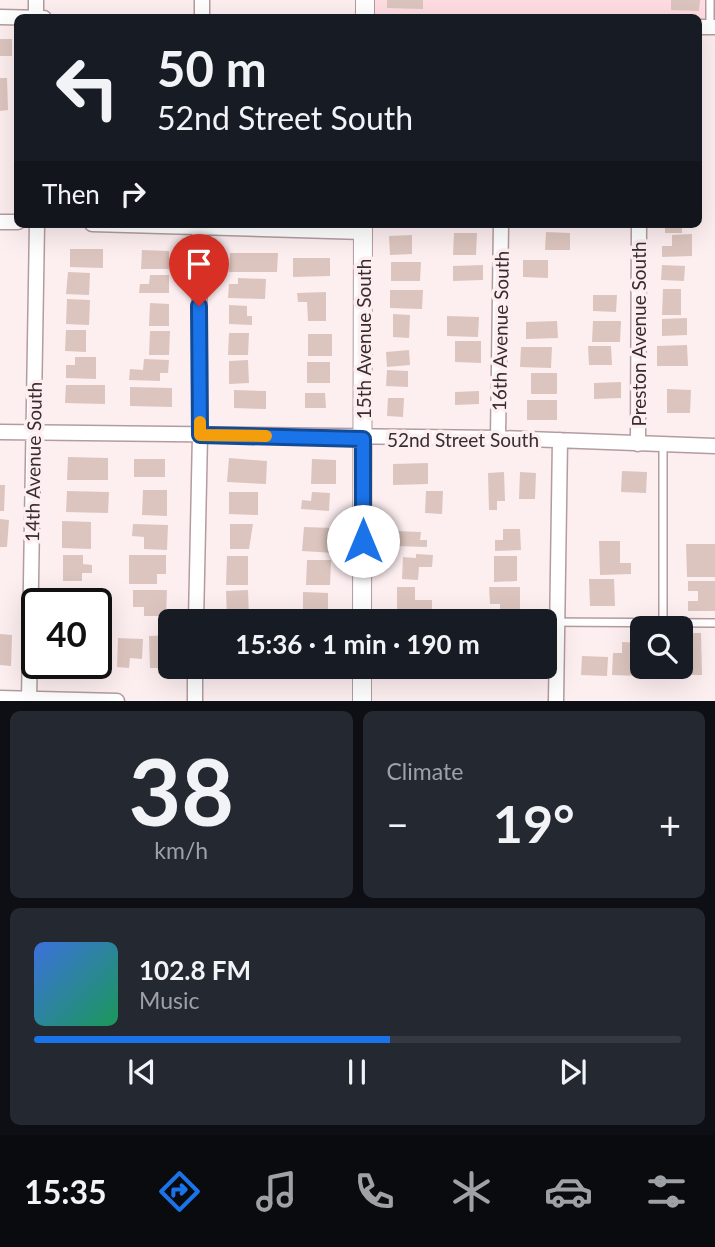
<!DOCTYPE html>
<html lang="en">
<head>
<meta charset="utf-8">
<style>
	body { margin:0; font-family:Lato,sans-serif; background:#242831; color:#f1f3f6; height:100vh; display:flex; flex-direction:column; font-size:26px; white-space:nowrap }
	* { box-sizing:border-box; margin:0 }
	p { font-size:23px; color:#9ea1a6 }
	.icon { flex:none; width:38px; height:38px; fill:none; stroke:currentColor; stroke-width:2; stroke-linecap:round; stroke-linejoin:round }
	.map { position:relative; height:701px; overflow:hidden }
	.sheet { display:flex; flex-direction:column; gap:10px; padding:10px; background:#0d0f14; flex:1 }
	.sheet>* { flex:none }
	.guide { position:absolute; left:14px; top:14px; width:688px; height:214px; border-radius:10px; box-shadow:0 7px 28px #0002; background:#171b24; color:#f1f3f6; overflow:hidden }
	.tools { position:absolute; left:630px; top:616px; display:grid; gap:14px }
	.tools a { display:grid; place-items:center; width:63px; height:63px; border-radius:10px; background:#171b24; box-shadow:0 7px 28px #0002; font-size:35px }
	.speed { position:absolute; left:21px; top:588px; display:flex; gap:14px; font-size:35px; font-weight:700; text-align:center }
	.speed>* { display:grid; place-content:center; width:91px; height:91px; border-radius:50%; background:#171b24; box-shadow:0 7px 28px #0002; line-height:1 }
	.speed .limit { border:4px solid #111; border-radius:10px; background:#fff; color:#111 }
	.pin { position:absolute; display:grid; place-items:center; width:60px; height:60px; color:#fff; margin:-72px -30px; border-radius:50% 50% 50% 0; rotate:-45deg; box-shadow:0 0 7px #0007 }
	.pin .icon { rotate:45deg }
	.me { position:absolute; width:77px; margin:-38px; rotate:0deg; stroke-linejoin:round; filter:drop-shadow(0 0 5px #0008) }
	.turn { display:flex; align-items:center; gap:24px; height:147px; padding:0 28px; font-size:32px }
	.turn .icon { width:91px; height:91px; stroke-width:2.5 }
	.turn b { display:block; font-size:49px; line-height:60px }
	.then { display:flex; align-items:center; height:66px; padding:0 28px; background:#0003; gap:14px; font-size:26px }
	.big { font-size:52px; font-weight:700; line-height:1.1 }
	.sheet .tile { flex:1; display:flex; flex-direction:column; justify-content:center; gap:10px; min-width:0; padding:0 24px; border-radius:10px; background:#242831 }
	.sheet .dial { align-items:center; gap:0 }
	.dial b { font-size:91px; line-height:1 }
	.song { display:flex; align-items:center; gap:21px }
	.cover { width:84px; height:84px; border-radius:10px; background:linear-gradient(135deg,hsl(220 70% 55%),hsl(150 70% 35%)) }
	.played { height:7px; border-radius:4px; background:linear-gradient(90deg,#1a73e8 55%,#363941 55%) }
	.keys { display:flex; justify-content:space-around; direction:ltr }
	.heat { display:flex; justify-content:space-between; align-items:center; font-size:38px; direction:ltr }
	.sheet .tiles { flex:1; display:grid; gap:10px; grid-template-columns:1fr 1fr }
	.tile:last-child { grid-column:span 2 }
	.trip { position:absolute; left:158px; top:609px; width:399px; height:70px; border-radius:10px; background:#171b24; box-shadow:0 7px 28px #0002; font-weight:700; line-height:70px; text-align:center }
	.dock { display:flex; height:112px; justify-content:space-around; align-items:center; background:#090b0e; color:#9ea1a6 }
	.dock .icon { width:49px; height:49px }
	.dock .active { color:#1a73e8 }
	.dock b { font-size:32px; color:#f1f3f6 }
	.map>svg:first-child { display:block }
	.built { fill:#ffdde3 }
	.building { fill:#dcc5be }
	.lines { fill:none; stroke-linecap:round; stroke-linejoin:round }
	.service-casing { stroke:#b39ca0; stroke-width:10 }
	.minor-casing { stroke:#b39ca0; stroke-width:17 }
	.tertiary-casing { stroke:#b39ca0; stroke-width:20 }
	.service { stroke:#fff; stroke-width:7 }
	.minor { stroke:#fff; stroke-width:14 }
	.tertiary { stroke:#fff; stroke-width:18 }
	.route-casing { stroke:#114b97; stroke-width:18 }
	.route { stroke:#1a73e8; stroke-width:12 }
	.slow { stroke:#f59e0b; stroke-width:12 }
	.labels { text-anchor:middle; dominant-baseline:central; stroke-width:7; stroke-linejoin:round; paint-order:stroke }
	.street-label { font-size:19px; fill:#372d2f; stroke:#fdeef0 }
</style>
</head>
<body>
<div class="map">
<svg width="715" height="701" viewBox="0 0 715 701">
	<rect width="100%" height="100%" fill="#fdeef0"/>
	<path class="built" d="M373,0H715V20L373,14Z"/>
	<path class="building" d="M387,0H423V9L387,8Z
		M671,0H700L699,11L671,10Z
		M0,39H12V56H0Z
		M0,78H7L8,110L0,111Z
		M665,224H682V233H665Z
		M546,232L570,233V250H545Z
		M454,233H477L476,255H453Z
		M692,234V256L662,257V246H672V235Z
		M412,235V254L390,255L389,236Z
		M70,249H103V268L70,267Z
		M142,250L169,251V269H141Z
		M230,253H278L277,272H229Z
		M293,258H330V276L293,277Z
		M523,260H548V278L523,277Z
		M391,262H421L420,281H391Z
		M483,265V280L453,281V266Z
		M662,265L685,266L684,281L661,280Z
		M68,272L90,273L89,295L66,294Z
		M150,275H169V293H139L140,284H149Z
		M238,278L266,279L265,299L228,298L229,284H238Z
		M663,289H681V315H662Z
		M390,290H423L422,309L390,308Z
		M326,292V321H308L307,302H298L297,293Z
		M593,295H617L616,312L593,311Z
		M67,299L90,300L89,325L66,324Z
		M150,303L169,304V326H149Z
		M229,305L247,306V316H252V325L229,324Z
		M393,314L410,315L409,338L393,337Z
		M447,316L479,317L478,337L447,336Z
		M687,318V335L662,336V319Z
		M557,321L558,338L526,339V322Z
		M593,321H621L620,342H592Z
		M66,330H86V352L65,351Z
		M150,331H170L169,355H149Z
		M229,333H249L248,355H228Z
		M308,334H332V356H308Z
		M455,341H481V363L455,362Z
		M687,345L688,366H657V346Z
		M588,346H611L612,365H589Z
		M521,347H552L551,368L520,367Z
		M409,350L410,365L387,367L386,352Z
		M75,357H96V379L66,378V365H75Z
		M144,359L169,360L168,373H160V381L129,380L130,369L143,370Z
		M248,360L249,383L229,384V361Z
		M307,362H330V383H307Z
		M387,370L408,371V387L386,386Z
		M531,373H557V394H531Z
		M621,382V398L594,399V383Z
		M66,385H105V404L65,403Z
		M130,387L172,388V407L130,406Z
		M667,389L691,390L690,413H667Z
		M234,390L266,391V409L234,408Z
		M479,391V404L455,405V392Z
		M305,393H325L326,408H305Z
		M388,398H404L403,417L387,416Z
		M527,400H557V420H527Z
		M68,457L108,458V480H67Z
		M229,458L267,461L266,484L227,482Z
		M134,459H165V477H134Z
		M312,459L336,460V484H311Z
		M428,463V484L393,485V464Z
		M622,471L647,472L646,493L621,492Z
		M504,472L505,501H497V510H489L488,473Z
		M520,472L536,473L535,499H519Z
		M0,485H5L4,511H0Z
		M143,490H167V516L142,515Z
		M67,491L109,492L108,513L66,512Z
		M426,491H443L442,514L425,513Z
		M229,492H258V515L229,514Z
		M312,492L330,493L329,511L301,509L302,500L311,501Z
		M0,519L9,520L7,547H0Z
		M62,521L91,522V549L62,548Z
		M133,524L168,525L167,550L144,549V537L132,536Z
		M230,524H253L249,549H230Z
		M304,527L335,528L334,553L302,551Z
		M503,529H520L521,550L495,551V540H503Z
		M394,531L421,532L420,540H427V547L394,546Z
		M599,541H620V563H631V574L600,575Z
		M686,544H715V577H687Z
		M416,554L433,555L432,567H419L418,580L402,579L403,557L416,558Z
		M63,555H83V564L92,565V573H82V581H63Z
		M129,555H166V574H157V584H129Z
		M227,556H248V585H226Z
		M494,556H517V581L494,582Z
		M307,560H331L330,585H306Z
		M589,579H614L615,606H590Z
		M688,581H715V611H688V601H698V591H688Z
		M397,587H415V600H432V612L397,610Z
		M489,587H520V612L500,613V604H490Z
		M89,590L90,602L63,604L62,591Z
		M133,590H167L166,616H144V607H133Z
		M248,590L249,618L227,619L226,591Z
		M303,592L328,593V615L303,614Z
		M684,633H701L702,675H685Z
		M0,634L12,635L11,666L0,665Z
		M170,635V668H150L149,636Z
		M118,638L143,639L142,659L130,658L129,668L117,667Z
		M622,642L640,643V676L612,675L613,653H622Z
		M582,656L608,657L607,676L581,675Z
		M387,667H420L419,678L386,677Z
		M425,667H458V678H425Z
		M473,667H500V674H473Z"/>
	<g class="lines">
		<g class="service-casing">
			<path id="service" d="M710,27V0
				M363,618L489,621
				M544,622L715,623
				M663,623V444"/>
		</g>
		<g class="minor-casing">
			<path id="minor" d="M0,17L44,18
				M36,18V0
				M202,18V0
				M698,27H715
				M0,222H18
				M92,224L363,232
				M0,432L498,438L715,446
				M498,438L501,224
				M638,444L639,224
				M196,621L200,435L199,224
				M0,698L117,701
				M29,701L37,224
				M195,701V667
				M556,701L560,440"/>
		</g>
		<g class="tertiary-casing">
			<path id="tertiary" d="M365,18V0
				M362,621L363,224
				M362,701V667"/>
		</g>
		<use href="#service" class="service"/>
		<use href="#minor" class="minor"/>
		<use href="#tertiary" class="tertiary"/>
	</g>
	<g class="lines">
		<g class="route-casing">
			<path id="route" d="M199,306L200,435L363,439V541"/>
		</g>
		<use href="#route" class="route"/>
		<path class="slow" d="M200,422V435L266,436"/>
	</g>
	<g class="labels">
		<g class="street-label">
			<text transform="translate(500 331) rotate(-89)">16th Avenue South</text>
			<text transform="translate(638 334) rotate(-90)">Preston Avenue South</text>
			<text transform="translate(363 339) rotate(-90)">15th Avenue South</text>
			<text x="463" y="439">52nd Street South</text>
			<text transform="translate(33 462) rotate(-89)">14th Avenue South</text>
		</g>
	</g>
</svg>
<div class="tools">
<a><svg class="icon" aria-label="search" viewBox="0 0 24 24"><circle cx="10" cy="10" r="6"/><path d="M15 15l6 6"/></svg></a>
</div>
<div class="speed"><div class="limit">40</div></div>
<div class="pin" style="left:199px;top:306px;background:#d93025"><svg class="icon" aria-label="arrive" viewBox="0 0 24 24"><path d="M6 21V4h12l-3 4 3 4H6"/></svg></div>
<svg class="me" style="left:363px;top:541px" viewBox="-20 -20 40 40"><circle r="19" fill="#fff"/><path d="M0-13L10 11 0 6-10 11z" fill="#1a73e8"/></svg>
<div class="trip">15:36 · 1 min · 190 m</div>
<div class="guide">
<div class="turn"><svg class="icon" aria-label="left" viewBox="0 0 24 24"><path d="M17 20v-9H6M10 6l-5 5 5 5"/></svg><div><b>50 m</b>52nd Street South</div></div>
<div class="then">Then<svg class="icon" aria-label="right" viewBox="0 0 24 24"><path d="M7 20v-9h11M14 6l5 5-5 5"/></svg></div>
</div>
</div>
<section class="sheet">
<div class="tiles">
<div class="tile dial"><b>38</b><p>km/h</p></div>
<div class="tile"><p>Climate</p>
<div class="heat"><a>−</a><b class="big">19°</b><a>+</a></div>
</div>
<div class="tile">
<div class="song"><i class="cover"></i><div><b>102.8 FM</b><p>Music</p></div></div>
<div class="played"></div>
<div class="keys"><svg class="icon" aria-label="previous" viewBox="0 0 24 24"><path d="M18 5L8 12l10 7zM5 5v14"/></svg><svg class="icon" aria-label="pause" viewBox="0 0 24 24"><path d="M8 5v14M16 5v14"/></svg><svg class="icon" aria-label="next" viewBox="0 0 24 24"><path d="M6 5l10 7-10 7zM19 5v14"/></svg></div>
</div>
</div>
</section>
<nav class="dock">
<b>15:35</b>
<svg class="icon active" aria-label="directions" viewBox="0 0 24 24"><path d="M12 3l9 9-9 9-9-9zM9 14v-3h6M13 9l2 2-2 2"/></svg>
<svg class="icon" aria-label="music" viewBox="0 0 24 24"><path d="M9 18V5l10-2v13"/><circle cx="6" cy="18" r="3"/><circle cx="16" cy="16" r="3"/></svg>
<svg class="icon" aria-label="phone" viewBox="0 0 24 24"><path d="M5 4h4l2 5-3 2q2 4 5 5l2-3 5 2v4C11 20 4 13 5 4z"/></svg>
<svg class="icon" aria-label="climate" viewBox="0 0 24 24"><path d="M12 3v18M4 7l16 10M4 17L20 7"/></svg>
<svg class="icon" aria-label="car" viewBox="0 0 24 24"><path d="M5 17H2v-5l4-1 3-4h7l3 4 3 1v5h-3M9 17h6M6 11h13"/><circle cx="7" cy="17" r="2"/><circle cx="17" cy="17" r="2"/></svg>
<svg class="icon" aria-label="filters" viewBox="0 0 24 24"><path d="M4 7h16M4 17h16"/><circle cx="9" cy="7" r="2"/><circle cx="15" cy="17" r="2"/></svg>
</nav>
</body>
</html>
